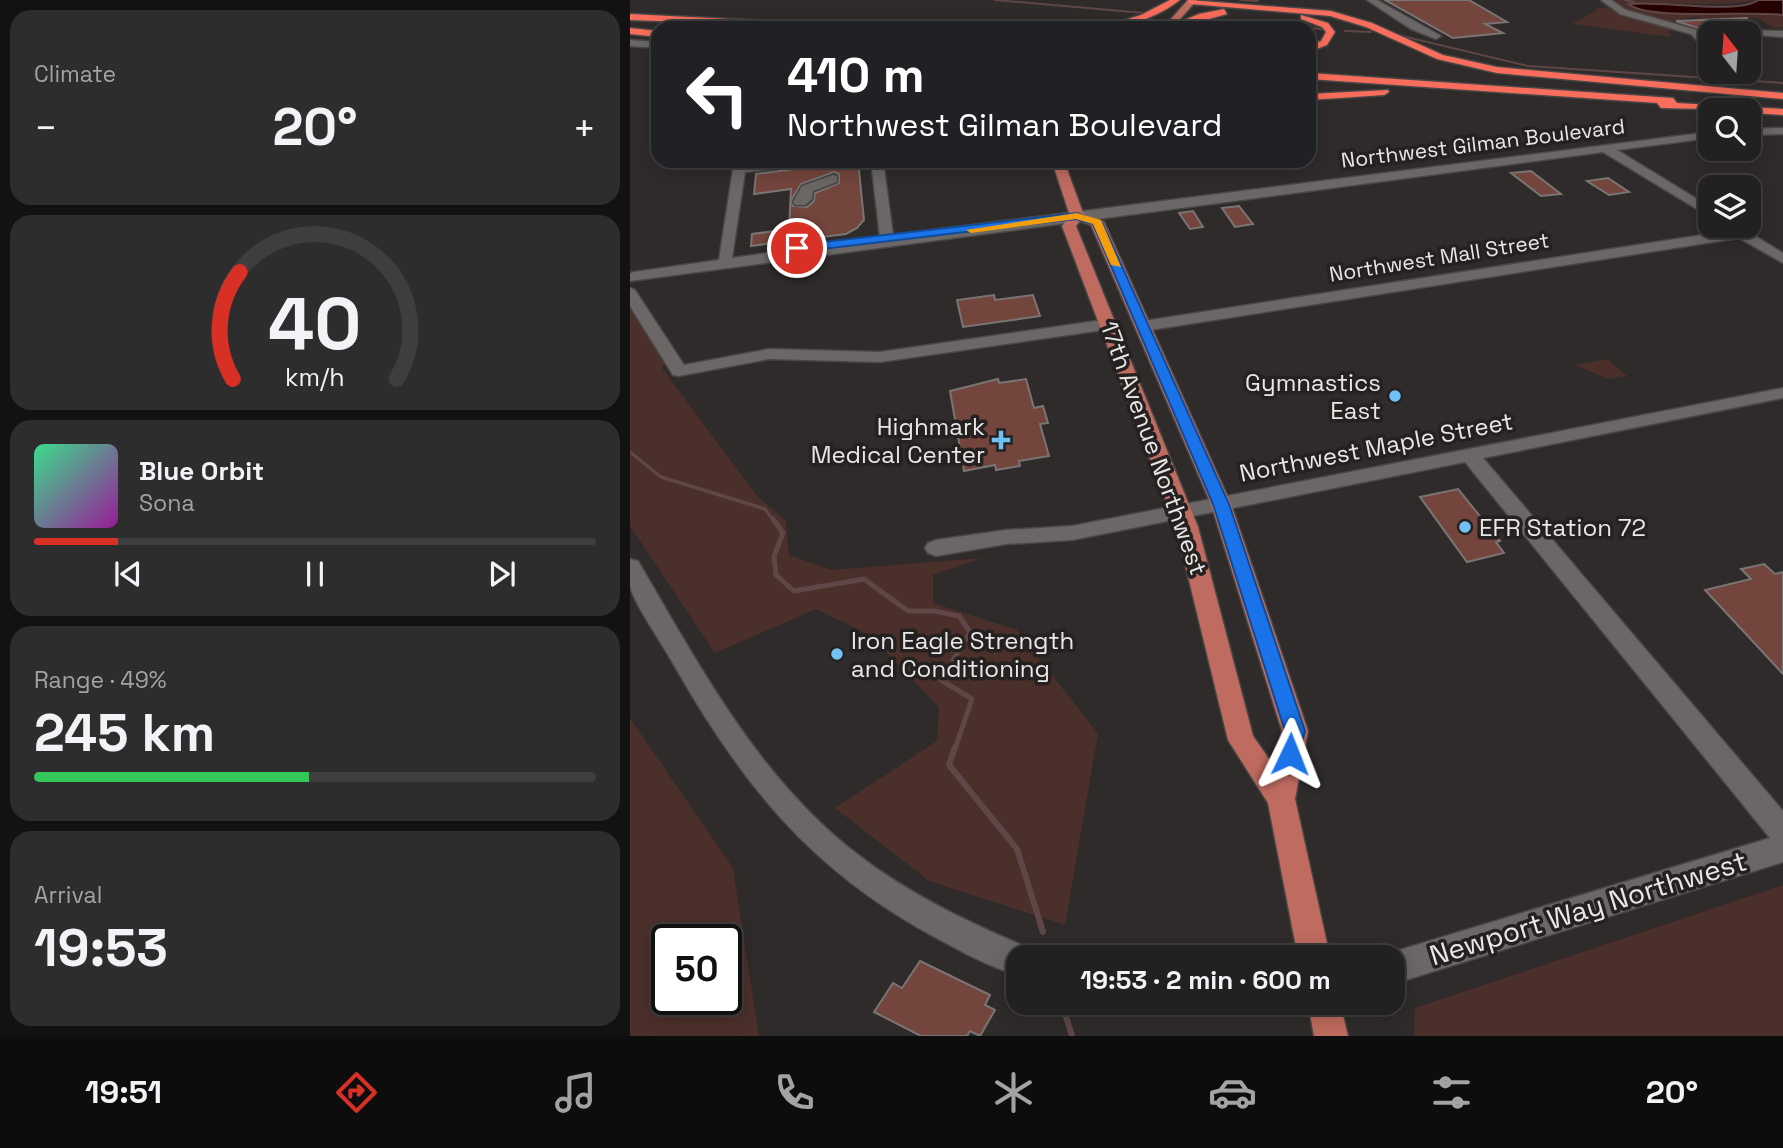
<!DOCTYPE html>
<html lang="en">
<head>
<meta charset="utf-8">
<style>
	body { margin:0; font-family:"Space Grotesk",sans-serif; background:#2e2d2d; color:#f1f3f6; height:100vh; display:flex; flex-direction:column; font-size:26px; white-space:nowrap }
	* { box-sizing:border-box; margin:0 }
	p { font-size:23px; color:#a2a3a5 }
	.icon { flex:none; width:38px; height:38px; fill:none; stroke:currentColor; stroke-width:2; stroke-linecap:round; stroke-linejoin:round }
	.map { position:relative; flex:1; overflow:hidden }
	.sheet { display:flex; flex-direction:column; gap:10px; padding:10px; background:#131212; width:630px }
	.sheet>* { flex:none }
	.hud { position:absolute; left:21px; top:21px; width:665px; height:147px; border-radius:21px; box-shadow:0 4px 18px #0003,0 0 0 2px #3f3e3e; background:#202124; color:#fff; overflow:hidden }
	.needle { width:46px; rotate:343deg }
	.controls { position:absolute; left:1068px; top:21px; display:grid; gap:14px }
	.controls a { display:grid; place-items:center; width:63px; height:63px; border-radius:14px; background:#222020; box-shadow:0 4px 18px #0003,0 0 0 2px #3f3e3e; font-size:35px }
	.speed { position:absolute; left:21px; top:924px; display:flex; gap:14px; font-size:35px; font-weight:700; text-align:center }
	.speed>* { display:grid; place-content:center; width:91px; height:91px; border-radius:50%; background:#222020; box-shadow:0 4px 18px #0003,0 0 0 2px #3f3e3e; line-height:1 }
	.speed .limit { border:4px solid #111; border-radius:10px; background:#fff; color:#111 }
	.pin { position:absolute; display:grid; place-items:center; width:60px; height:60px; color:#fff; margin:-30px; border:4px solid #fff; border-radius:50%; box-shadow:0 2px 7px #0007 }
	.me { position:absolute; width:77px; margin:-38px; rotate:2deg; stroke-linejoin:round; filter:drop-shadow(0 0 5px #0008) }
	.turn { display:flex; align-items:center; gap:24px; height:147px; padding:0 21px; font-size:32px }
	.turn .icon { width:91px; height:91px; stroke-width:2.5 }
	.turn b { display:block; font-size:49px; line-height:60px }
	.big { font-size:52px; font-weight:700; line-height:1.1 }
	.sheet .tile { flex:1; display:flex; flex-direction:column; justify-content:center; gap:10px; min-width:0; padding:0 24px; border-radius:21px; background:#2e2d2d }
	.sheet .dial { align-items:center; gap:0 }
	.dial svg { height:182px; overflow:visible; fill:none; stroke:#3f3e3e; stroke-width:7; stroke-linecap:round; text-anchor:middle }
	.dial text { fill:#f1f3f6; stroke:none }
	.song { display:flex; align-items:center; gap:21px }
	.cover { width:84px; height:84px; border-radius:10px; background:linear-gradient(135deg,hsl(150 70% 55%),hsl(300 70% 35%)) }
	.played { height:7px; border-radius:4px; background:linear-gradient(90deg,#d93025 15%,#3f3e3e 15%) }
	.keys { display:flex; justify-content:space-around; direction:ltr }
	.heat { display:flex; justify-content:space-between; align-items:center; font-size:38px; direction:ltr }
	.charge { height:10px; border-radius:5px; background:linear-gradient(90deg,#34c759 49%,#3f3e3e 0) }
	.trip { position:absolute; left:376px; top:945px; width:399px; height:70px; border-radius:21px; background:#222020; box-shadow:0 4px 18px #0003,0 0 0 2px #3f3e3e; font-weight:700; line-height:70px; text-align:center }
	.tabs { display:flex; height:112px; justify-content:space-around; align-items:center; background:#0e0d0d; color:#a2a3a5 }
	.tabs .icon { width:49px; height:49px }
	.tabs .active { color:#d93025 }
	.tabs b { font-size:32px; color:#f1f3f6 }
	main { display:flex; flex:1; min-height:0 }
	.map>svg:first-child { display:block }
	.green { fill:#4b2f2a; fill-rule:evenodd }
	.water { fill:#260101; stroke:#604646; stroke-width:2 }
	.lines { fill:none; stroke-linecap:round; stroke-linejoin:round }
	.stream-far3 { stroke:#604646; stroke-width:2 }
	.stream-far2 { stroke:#604646; stroke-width:3.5 }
	.stream-far1 { stroke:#604646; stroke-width:5 }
	.stream { stroke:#604646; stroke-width:6 }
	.building { fill:#73453d; stroke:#797574; stroke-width:2; fill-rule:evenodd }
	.minor-casing { stroke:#494646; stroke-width:3 }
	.major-casing { stroke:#494646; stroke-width:3 }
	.highway-casing { stroke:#494646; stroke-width:3 }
	.minor { fill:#6a6766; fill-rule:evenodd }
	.major { fill:#bf6b5f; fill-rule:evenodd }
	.highway { fill:#f86d5b; fill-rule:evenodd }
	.route { fill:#1a73e8; stroke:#114b97; stroke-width:2 }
	.slow { fill:#f59e0b }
	.poi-dot { fill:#72c1f5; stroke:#242120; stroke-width:2.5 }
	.labels { text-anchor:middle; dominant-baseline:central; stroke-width:7; stroke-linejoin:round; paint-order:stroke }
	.far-street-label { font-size:21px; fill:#e9e7e6; stroke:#242120 }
	.poi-label { font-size:24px; fill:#e9e7e6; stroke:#242120; text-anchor:end }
	.street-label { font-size:24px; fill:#e9e7e6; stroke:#242120 }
	.near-street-label { font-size:28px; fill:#e9e7e6; stroke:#242120 }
</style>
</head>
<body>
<main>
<section class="sheet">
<div class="tile"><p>Climate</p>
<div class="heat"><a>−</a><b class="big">20°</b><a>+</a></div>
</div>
<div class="tile dial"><svg viewBox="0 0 100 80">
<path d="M14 69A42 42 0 1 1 86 69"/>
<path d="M14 69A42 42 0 0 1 17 22" stroke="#d93025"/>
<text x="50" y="56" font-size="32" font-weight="700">40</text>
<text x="50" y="72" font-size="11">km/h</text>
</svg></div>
<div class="tile">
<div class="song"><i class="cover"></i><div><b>Blue Orbit</b><p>Sona</p></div></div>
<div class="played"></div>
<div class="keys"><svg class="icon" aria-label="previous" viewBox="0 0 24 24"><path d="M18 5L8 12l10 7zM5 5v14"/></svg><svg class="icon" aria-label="pause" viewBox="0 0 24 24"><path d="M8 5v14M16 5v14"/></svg><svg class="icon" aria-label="next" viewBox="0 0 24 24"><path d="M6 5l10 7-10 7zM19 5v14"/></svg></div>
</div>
<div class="tile"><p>Range · 49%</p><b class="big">245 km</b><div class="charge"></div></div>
<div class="tile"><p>Arrival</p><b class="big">19:53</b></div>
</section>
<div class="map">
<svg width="1153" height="1036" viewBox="0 0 1153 1036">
	<rect width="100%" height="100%" fill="#2e2b2a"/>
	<path class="green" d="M980,0H1128L1100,4L1000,3L1014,11L1030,13L1153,15V27L1144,28L1128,18L1095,19L1109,28H1102L1063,17L1043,21L1070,29L1038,31L1041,37L942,24L967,10L966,8H983Z
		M0,293L41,358L32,368L128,497L156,521L159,555L202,570L352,558L303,575V603L387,630L468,734L435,925L299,881L205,808L307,741L309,707L239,635L186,609L85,653L0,526Z
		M977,359L997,376L978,379L945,365Z
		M0,718L103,868L129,1036H0ZM37,940H96V999H37Z
		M1153,885V1036H784L785,1008Z"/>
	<path class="water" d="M1128,0H1153V15C1122,10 1016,21 999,4C1028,0 1110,15 1128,0Z"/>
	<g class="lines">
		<path class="stream-far3" d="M365,0L514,13
			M610,0L628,1
			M995,0L1004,2
			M589,28L605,21L679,28
			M679,28L691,29
			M715,31L741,32
			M772,36L898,66L1153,83"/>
		<path class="stream-far2" d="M0,452L31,477L135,509L144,521"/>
		<path class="stream-far1" d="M143,519L153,533L144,556L146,575L164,591L234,579L278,611H304L329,616L340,632L311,680L342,699L325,749"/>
		<path class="stream" d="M325,747L319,765L387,849L413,932
			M433,1007L442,1036"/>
	</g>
	<path class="building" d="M755,0H839L877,22L855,24L873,33L823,38Z
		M1117,18L1118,25L1080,32L1046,21Z
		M228,161L234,220L227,228L216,234L121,246L122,234L159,229L161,189L124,194L126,174ZM204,172L209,174V183L185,193L184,201L177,207L163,206L161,201L171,184Z
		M901,171L931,194L911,196L881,173Z
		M978,178L999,192L979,195L957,181Z
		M609,206L623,224L605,227L592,208Z
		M563,211L573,227L560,229L549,213Z
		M364,295L365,300L403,295L410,316L333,327L327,300Z
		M368,379L369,383L396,379L404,408L413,406L418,423L410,424L419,456L389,461L390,466L366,470L365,465L334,471L320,391Z
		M828,489L870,541L866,542L874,553L837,562L790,497Z
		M1134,564L1145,574L1153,572V674L1075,590L1121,579L1111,569Z
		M290,961L360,995L355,1005L365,1010L350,1036L340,1031L337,1036H291L244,1012L263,983L272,988Z"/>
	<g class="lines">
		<g class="minor-casing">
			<path id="minor" d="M737,0H747L811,36L806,39L781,29Z
				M971,0H981L996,10L1067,30L1080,42V55L1061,34L990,14Z
				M1102,30L1153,31V37L1098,33Z
				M0,40L28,42V48L0,46Z
				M1153,128V134L1118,135V129Z
				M1080,132V138L987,150L1080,207V217L973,152L0,281V273L4,272L89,260L103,169L109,165L187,161L181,165L115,172L102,258L250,237L241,161H253L263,235Z
				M203,175L207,176V182L183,191L182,199L175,205H165L163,202L172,186Z
				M1093,226H1109L1153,253V263L1109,238L514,331L506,326L514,321L1098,231Z
				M0,288L5,290L54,365L139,349L250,352L480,319L488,324L480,329L250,362L139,359L49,376L43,375L0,306Z
				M1153,388V398L853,458L1153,811V862L763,984V957H751L763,952L1140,838L835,462L442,540L376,544L306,556L298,553L295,548L298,543L306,540L376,530L442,526Z
				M0,559L8,561C69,665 129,779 227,854C279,894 339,923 399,948L403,957H388V975C358,967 329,950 301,935C179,868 112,784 44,665C34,646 4,604 0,586C0,578 0,567 0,559Z"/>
		</g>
		<g class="major-casing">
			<path id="major" d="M558,0H567L542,28H533Z
				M422,161H434L453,213L474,222L601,504L678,731L665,799L700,957H668L638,803L598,740L546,527L432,226L440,216ZM450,221L461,225L581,504L652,731L644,766L623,736L568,527L446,226Z
				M678,1003H710L718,1036H684Z"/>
		</g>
		<g class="highway-casing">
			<path id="highway" d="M540,0H550C528,17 497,28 469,28L511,15Z
				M559,0L701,11L742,23L813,55L867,67L1153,93V99L867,73L807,59L736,27L700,16L561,4L557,2Z
				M594,9L597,14L547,28H535L569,14Z
				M0,14L219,25L223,28L0,20Z
				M671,15L698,23L705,32L697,45L679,52V46L691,41L696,32L692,27L671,19Z
				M0,28L28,31V37L0,34Z
				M679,73L1043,98L1047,103L1153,109V115L1118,113V110L1031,108L1027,103L679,79Z
				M758,90L759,92L754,95L679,100V94Z"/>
		</g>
		<use href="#minor" class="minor"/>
		<use href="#major" class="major"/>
		<use href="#highway" class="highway"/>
	</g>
	<path class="route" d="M447,213L472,222L599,504L675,731L667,760L660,763L653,760L650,754L655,731L583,504L463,224L446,219L167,252L162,248L167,245Z"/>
	<path class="slow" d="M447,213L471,220L491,267L481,265L463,224L446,219L341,233L336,230Z"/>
	<g class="poi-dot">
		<circle cx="765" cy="396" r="7"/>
		<path d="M367.5 429.5h7v7h7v7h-7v7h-7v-7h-7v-7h7z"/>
		<circle cx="835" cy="527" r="7"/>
		<circle cx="207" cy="654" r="7"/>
	</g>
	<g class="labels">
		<g class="far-street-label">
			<text transform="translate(853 143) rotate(-7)">Northwest Gilman Boulevard</text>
			<text transform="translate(809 257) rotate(-9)">Northwest Mall Street</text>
		</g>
		<g class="poi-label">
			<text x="751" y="382">Gymnastics<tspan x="751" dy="28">East</tspan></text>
			<text x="355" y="426">Highmark<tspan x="355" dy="28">Medical Center</tspan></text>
			<text x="849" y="527" text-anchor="start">EFR Station 72</text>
			<text x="221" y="640" text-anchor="start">Iron Eagle Strength<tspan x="221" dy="28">and Conditioning</tspan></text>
		</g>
		<g class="street-label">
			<text transform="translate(746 447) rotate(-11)">Northwest Maple Street</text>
			<text transform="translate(524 448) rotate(70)">17th Avenue Northwest</text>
		</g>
		<g class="near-street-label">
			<text transform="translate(958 908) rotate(-17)">Newport Way Northwest</text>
		</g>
	</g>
</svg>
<div class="controls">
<a><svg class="needle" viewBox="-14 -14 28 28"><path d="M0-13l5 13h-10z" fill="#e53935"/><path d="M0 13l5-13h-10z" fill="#a2a3a5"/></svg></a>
<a><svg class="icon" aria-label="search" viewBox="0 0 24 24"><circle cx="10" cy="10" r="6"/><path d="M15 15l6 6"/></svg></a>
<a><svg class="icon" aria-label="layers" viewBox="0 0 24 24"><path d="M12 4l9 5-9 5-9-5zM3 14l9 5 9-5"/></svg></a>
</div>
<div class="speed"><div class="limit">50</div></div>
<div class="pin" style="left:167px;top:248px;background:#d93025"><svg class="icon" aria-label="arrive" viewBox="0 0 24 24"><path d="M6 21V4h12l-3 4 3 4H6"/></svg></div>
<svg class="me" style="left:660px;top:754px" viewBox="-20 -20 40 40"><path d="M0-17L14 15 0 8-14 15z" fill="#1a73e8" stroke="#fff" stroke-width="4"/></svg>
<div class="trip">19:53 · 2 min · 600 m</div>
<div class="hud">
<div class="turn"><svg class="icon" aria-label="left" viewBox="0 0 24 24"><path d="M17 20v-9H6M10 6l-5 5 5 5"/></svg><div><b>410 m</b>Northwest Gilman Boulevard</div></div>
</div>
</div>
</main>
<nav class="tabs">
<b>19:51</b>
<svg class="icon active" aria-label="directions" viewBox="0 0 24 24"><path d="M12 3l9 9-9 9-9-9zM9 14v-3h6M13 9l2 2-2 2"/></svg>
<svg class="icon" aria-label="music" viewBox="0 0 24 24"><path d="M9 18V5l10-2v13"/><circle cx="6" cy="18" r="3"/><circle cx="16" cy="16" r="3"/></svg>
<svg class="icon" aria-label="phone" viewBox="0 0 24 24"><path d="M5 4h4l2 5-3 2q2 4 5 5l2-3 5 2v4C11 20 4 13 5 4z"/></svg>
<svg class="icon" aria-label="climate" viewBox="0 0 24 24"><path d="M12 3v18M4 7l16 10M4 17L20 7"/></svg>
<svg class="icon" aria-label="car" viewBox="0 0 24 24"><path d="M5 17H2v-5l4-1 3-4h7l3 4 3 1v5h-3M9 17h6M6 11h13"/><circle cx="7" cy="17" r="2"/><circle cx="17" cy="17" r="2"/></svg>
<svg class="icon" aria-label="filters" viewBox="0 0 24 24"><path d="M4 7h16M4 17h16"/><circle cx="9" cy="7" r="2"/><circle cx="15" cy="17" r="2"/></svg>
<b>20°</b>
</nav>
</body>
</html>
